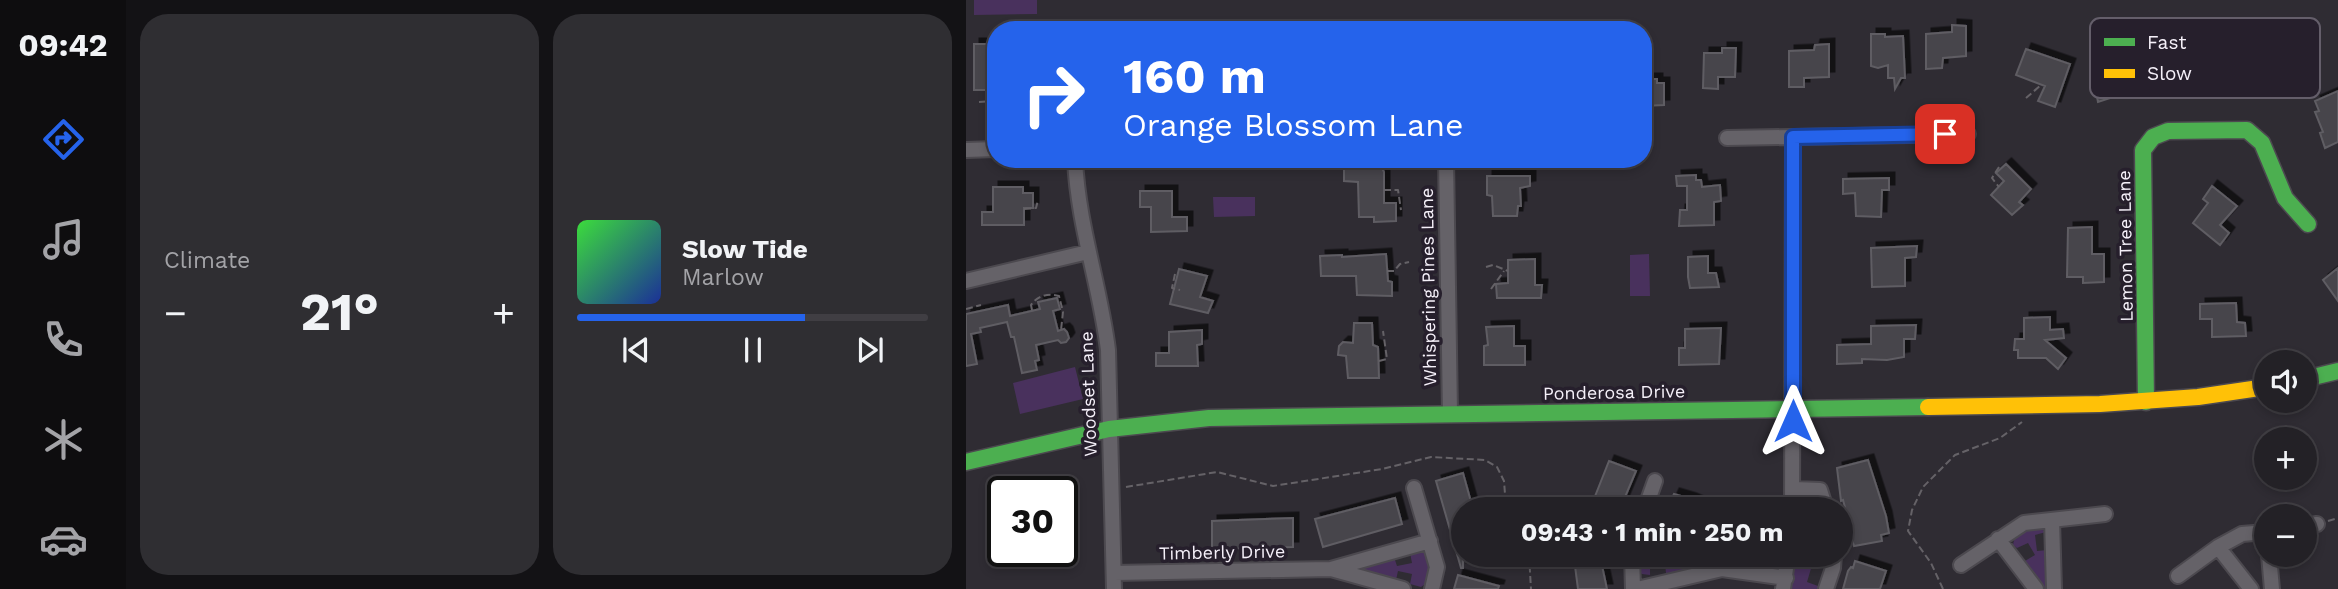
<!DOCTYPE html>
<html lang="en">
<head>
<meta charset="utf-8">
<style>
	body { margin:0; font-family:"Work Sans",sans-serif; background:#2f2e32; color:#f1f3f6; height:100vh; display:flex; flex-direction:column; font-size:26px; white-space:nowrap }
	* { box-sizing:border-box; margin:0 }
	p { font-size:23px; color:#a3a3a7 }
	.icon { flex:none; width:38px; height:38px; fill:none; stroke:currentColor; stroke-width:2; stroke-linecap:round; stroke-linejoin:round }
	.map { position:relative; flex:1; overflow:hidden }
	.panel { display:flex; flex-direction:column; gap:14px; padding:14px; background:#131215; width:840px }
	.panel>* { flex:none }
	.top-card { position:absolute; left:21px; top:21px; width:665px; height:147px; border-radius:28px; box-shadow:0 4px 10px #0003,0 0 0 2px #403e43; background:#2563eb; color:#fff; overflow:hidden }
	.tools { position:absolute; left:1288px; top:350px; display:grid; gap:14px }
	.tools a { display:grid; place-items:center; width:63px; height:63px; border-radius:50%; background:#232126; box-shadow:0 4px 10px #0003,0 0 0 2px #403e43; font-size:35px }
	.speed { position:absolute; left:21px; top:476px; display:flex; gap:14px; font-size:35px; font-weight:700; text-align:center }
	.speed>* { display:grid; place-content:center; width:91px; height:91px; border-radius:50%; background:#232126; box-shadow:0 4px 10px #0003,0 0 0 2px #403e43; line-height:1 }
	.speed .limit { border:4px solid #111; border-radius:10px; background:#fff; color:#111 }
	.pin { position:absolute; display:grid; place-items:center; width:60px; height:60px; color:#fff; margin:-30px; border-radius:14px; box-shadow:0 4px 10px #0006 }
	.me { position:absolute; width:77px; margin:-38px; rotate:0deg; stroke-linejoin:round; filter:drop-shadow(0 0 5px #0008) }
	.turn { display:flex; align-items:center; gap:24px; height:147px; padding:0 21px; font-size:32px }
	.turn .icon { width:91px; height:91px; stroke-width:2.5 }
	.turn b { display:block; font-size:49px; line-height:60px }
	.big { font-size:52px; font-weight:700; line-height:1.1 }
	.panel .card { flex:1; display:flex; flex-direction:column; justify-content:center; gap:10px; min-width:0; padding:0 24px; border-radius:28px; background:#2f2e32 }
	.song { display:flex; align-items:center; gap:21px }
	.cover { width:84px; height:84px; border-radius:10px; background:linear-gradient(135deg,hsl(120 70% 55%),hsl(230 70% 35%)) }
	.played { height:7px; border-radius:4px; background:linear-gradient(90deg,#2563eb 65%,#403e43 65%) }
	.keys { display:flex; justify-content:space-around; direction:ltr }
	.heat { display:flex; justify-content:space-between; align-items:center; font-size:38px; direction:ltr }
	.panel .tiles { flex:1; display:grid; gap:14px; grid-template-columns:repeat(2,1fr) }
	.trip { position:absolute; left:485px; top:497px; width:402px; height:70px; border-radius:35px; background:#232126; box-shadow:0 4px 10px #0003,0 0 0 2px #403e43; font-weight:700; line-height:70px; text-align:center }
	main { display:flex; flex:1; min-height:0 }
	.tabs { display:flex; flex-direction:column; width:126px; justify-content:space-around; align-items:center; background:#0e0d0f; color:#a3a3a7 }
	.tabs .icon { width:49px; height:49px }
	.tabs .current { color:#2563eb }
	.tabs b { font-size:32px; color:#f1f3f6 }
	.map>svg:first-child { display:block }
	.green { fill:#49315d }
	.building { fill:#47454b; stroke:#5f5d63; stroke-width:2; filter:url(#shadow) }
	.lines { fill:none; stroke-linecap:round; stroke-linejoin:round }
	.street-casing { stroke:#4c494f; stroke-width:18 }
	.fast-casing { stroke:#4c494f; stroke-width:19 }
	.slow-casing { stroke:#4c494f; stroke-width:19 }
	.path { stroke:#656267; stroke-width:2; stroke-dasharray:7 3.5; stroke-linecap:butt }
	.street { stroke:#656268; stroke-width:14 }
	.fast { stroke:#4caf50; stroke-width:16 }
	.slow { stroke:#ffc107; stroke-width:16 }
	.route-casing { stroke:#184099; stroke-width:18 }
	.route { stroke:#2563eb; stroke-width:12 }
	.labels { text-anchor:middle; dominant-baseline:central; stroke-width:7; stroke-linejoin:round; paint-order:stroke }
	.street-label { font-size:18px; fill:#f5f0f9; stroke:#261f2c }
	.key { fill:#261f2c; stroke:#645e6a; stroke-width:2 }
	.key-label { font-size:19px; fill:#f5f0f9 }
</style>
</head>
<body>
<main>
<nav class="tabs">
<b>09:42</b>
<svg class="icon current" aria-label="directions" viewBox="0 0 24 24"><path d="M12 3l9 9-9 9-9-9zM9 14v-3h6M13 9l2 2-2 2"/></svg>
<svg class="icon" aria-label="music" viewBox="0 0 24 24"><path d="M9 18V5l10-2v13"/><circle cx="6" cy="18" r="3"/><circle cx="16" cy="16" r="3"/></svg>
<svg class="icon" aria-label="phone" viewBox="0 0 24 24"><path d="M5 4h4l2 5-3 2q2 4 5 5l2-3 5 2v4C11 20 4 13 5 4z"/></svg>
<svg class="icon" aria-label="climate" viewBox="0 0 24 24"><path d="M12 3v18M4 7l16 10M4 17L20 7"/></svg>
<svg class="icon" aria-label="car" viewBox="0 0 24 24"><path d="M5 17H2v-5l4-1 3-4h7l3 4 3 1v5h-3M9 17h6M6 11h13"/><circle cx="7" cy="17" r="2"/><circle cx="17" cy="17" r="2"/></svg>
</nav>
<section class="panel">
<div class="tiles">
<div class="card"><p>Climate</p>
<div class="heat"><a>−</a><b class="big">21°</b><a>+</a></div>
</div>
<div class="card">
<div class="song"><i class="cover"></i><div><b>Slow Tide</b><p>Marlow</p></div></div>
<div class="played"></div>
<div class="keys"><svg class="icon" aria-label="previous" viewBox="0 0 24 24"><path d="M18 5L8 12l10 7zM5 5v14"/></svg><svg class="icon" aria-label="pause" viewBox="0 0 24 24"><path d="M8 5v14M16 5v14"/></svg><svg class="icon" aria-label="next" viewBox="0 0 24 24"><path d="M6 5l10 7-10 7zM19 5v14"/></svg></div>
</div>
</div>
</section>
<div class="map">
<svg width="1372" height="589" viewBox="0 0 1372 589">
	<defs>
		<filter id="shadow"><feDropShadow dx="5.5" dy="-5.5" stdDeviation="0" flood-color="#0009"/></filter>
	</defs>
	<rect width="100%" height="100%" fill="#2f2c33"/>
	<path class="green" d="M8,0H71V14L8,15Z
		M247,197H289V216L248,217Z
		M683,254L684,296H664V255Z
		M109,367L117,399L54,414L47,383Z
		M1072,527L1080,532L1069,535L1071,551L1082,550L1085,589H1078L1059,561L1069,555L1062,543L1051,548L1047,545C1050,530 1059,529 1072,527Z
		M456,549L462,554L464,580L455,587L444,584L446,574L432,571L430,580L385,569L428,557L431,566L446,563L444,553Z
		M668,555H686L699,562L703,555L726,561V570L722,572L700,573L699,564L684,565V575L676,574L670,570Z
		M831,555H849L841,582L852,586V589H824Z"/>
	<path class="building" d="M986,25L1000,26V56L977,58L976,68L960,69V34L986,32Z
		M905,34H919V37L937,36L939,78H935L929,89L928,78H922V65L912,68L905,66Z
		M8,44H21V50H26V60H30V90H8Z
		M863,44V77L838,78V87H823V51L848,50L849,45Z
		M756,48H770L769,77H752V89L737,88L738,53H756Z
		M1060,49L1104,64L1089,107L1072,101L1079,86L1050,75Z
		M1162,51L1169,82L1146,89L1147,97L1132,102L1125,66L1149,60L1148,54Z
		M677,79H691V83H698V105L677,106Z
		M1372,91V142L1359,148L1354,133L1357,132L1349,112L1353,111L1349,101Z
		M414,164L418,172V203H430V221L408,222V217H393L392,182L378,181V165Z
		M1040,164L1065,189L1053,202L1057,205L1046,215L1025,195L1038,181L1030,173Z
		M730,175V180H735L736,187L754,185L755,201L748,202V225L713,226L714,210H721V186H711L710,176Z
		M521,176H564V186L554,188L555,206H552L551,216H527L526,196L521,195Z
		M923,178V190H916L915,217L890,216L889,193L877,194V179Z
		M1246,186L1271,206L1254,225L1263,233L1254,245L1227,223L1242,203L1237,199Z
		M27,187H57V193H67V208H58V225H16V212H27Z
		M174,191H206V217H221V231L185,232V207H174Z
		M1126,227V254H1138V282L1117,283V277H1101L1102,228Z
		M951,246L950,257L939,258V286L906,287L905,248Z
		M420,254L422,281L426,282V296L391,295L390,276H355L354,256L376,255V257Z
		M742,256V273H750L753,287L724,288L722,277V257Z
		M569,259V285H576L575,298H531L530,284L542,283V260Z
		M1372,268V301L1357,280Z
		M213,269L241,276L234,297L247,301L242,313L204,304Z
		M91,298L94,309L87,311L92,331L98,329L101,332L103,338L100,342L95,343L92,340L70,345L73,360L69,361L71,370L56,373L48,337H45L41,322L14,328L15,332L5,334L11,364L0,366V314L42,305L44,316L74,309L72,302Z
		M1270,303L1271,322L1279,323L1280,336L1246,337V319H1234V304Z
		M1084,317V330L1097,329L1098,338L1079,340L1100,358L1092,369L1080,358H1052V350H1048L1049,339H1058V318Z
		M388,323H406L407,345L412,347L413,378H382L380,356L372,355L373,346L377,342L387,343Z
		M950,325L949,339H938V357L921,360L896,359V363L871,364V345L905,344V326Z
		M548,326V346H559V365H518V346L522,345L520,327Z
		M755,328L753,364L713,365V348H719V329Z
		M236,330V344L231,345L232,366H190V353H203V332Z
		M902,460L920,516L923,533L915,535L916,541L888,546L881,523L883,522L877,500L875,501L871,468Z
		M643,461L670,471L654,509H624Z
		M497,473L507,509H497V568H495L470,481Z
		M708,494L725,499L748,509H701Z
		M429,498L436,524L357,547L349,519Z
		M327,518V547L246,549V521Z
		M635,561L641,589H612L609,566Z
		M889,561L920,571L914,589H877L882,571L885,567L887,568Z
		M492,575L533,586L532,589H488Z"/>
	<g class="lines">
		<g class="street-casing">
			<path id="street" d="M761,138L1002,134
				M0,150L30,149
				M109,159C112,226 134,285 142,350L148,589
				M480,159L484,414
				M0,281L122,252
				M448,488L471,567L466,589
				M828,489L854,490L860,509
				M679,509L689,481
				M826,509L827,137
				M1086,520L1088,589
				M1339,526L1351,524
				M1032,539L1070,589
				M1252,547L1285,589
				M666,555L667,589
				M722,555L756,569
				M1303,555L1306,589
				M995,565L1058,523L1139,514
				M148,573L365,569
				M1212,576L1252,547L1276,534L1300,532
				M437,589L365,569L464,541
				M671,589L756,569L820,578
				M817,589L822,555
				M860,589L867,568L868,555"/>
		</g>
		<g class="fast-casing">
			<path id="fast" d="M1339,379L1372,371
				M1180,402L1177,150L1187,137L1202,131L1281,130L1296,143L1319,198L1342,224
				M0,462L143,429L243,418L962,407"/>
		</g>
		<g class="slow-casing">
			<path id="slow" d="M962,407L1134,404L1232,397L1300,387"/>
		</g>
		<path class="path" d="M1060,98L1075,85
			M13,102L30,101
			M1033,167L1026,178L1033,187
			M418,190H432L435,210
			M58,209L70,208L72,200
			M520,267L527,265L542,271
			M421,271H428L434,264L443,262
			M209,274L206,288L214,290
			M525,289L538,271
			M0,309L15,305
			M66,310L65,305C72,295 83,293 93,296L97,312L95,330
			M413,361L421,359L417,331
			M160,487L251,472L307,486L416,469L465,457L519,460L531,467L538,481L539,494L550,509
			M1362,521L1372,518
			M563,555L565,589
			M977,589L965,563L942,531L946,510L957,487L989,455L1034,438L1056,422"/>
		<use href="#street" class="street"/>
		<use href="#fast" class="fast"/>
		<use href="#slow" class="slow"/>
	</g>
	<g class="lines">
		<g class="route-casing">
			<path id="route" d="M827,421V137L979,134"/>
		</g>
		<use href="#route" class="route"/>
	</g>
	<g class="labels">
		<g class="street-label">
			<text transform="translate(1159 246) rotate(-91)">Lemon Tree Lane</text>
			<text transform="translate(462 287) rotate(-91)">Whispering Pines Lane</text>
			<text transform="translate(648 392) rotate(-1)">Ponderosa Drive</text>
			<text transform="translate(122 394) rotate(-92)">Woodset Lane</text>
			<text transform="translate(256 552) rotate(-1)">Timberly Drive</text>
		</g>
	</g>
	<rect x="1124" y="18" width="230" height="80" rx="10" class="key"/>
	<rect x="1138" y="38" width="31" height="8" fill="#4caf50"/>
	<rect x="1138" y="69" width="31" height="9" fill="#ffc107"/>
	<g class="key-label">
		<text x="1181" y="49">Fast</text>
		<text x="1181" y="80">Slow</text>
	</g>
</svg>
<div class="tools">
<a><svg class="icon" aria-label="sound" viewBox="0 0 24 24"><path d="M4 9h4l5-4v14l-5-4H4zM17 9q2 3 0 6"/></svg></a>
<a>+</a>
<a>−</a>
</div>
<div class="speed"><div class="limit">30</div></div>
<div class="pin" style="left:979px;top:134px;background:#d93025"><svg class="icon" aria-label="arrive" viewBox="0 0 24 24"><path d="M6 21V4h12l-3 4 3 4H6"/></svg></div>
<svg class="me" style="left:827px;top:421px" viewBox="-20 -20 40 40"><path d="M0-17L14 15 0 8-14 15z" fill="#2563eb" stroke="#fff" stroke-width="4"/></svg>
<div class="trip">09:43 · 1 min · 250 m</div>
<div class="top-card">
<div class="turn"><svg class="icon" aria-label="right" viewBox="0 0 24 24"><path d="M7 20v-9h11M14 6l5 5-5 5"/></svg><div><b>160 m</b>Orange Blossom Lane</div></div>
</div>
</div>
</main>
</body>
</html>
